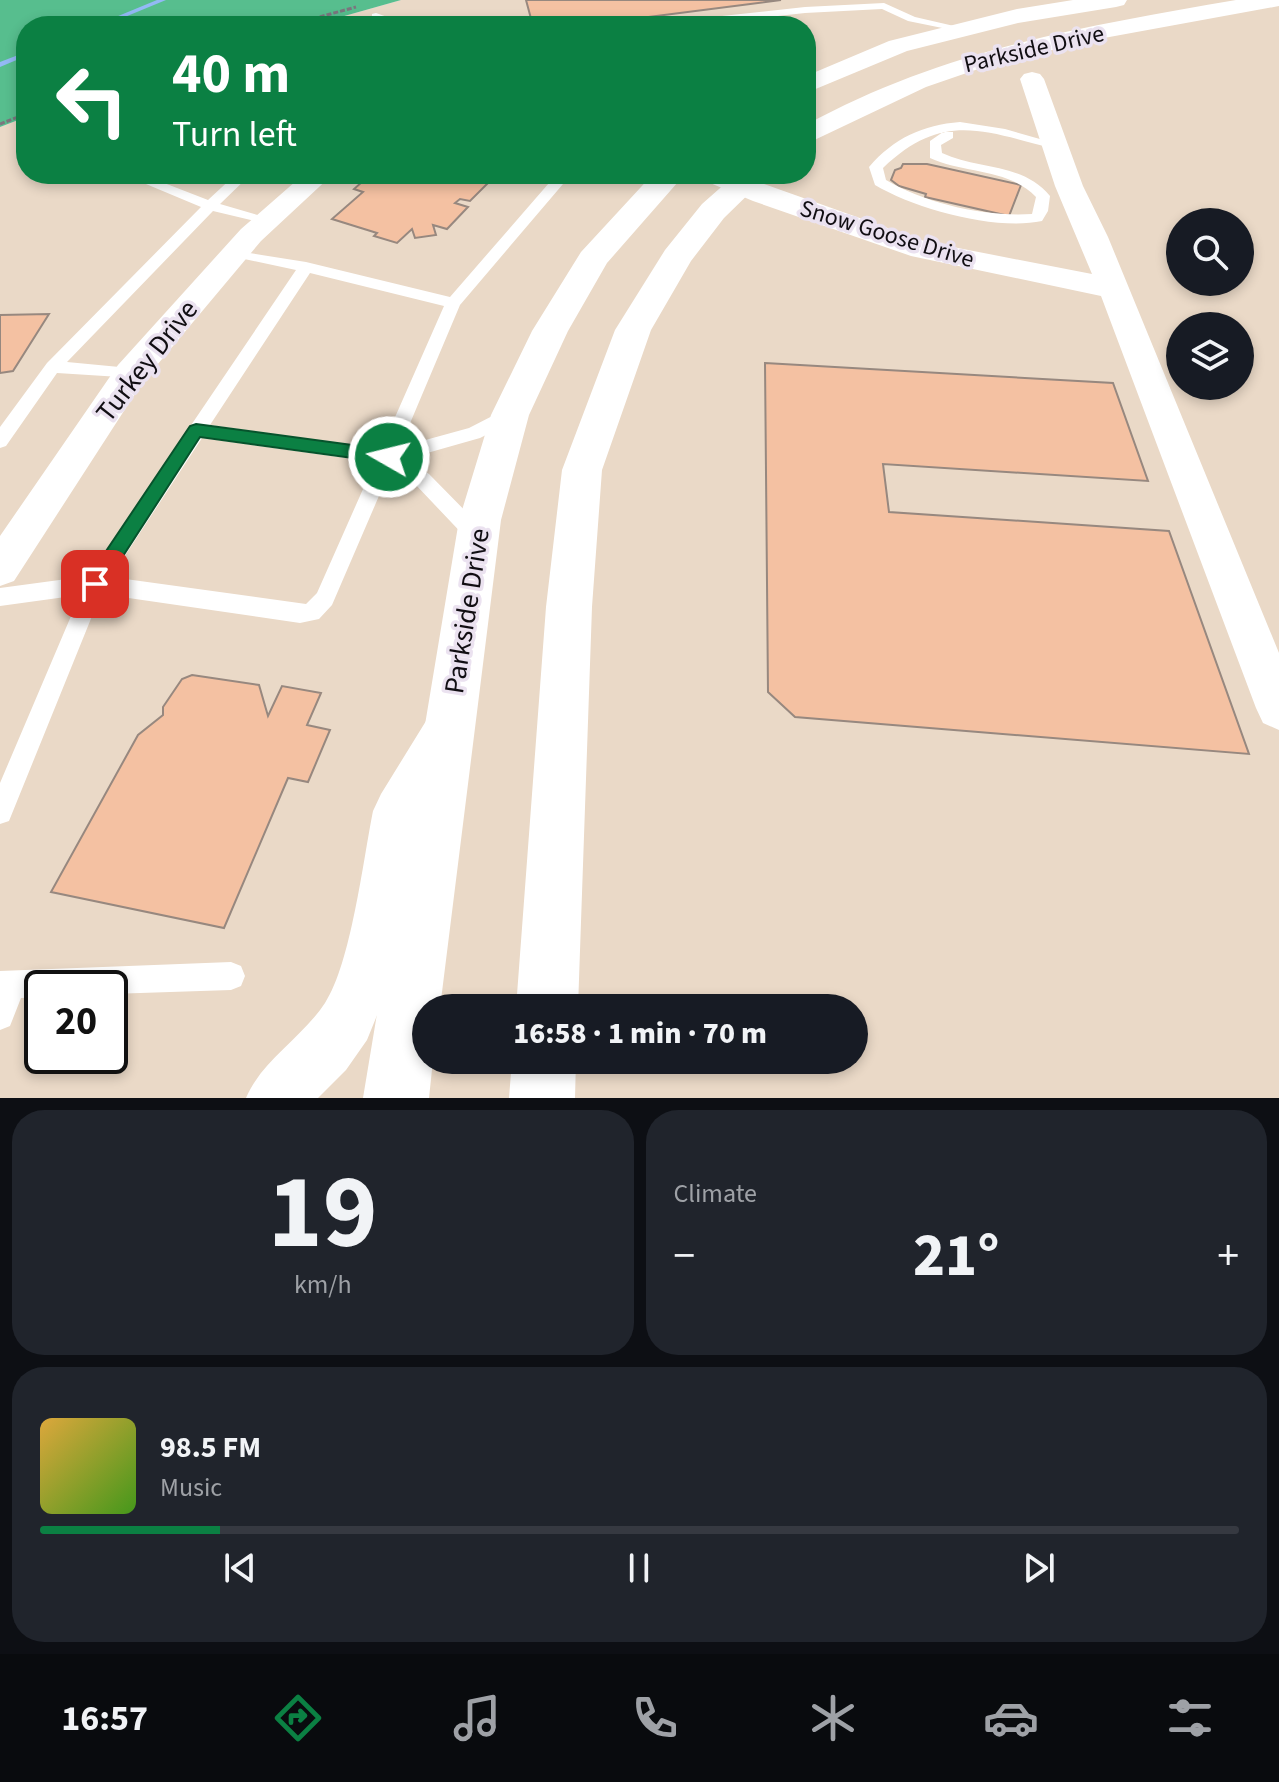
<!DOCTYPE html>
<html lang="en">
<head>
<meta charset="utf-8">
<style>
	body { margin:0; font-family:"Source Sans 3",sans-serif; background:#20242c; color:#f1f3f6; height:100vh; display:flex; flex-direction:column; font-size:30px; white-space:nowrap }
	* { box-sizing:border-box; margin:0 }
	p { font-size:26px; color:#9ea1a6 }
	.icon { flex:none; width:44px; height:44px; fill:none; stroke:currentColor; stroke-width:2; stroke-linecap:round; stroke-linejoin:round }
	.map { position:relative; height:1098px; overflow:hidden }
	.sheet { display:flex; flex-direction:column; gap:12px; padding:12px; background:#0d0f14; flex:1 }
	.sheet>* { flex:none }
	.banner { position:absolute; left:16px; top:16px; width:800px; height:168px; border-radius:32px; box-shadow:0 4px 12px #0003; background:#0b8043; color:#fff; overflow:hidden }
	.controls { position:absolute; left:1166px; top:208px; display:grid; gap:16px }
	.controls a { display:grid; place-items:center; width:88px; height:88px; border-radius:50%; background:#171b24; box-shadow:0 4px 12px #0003; font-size:40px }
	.speed { position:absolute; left:24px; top:970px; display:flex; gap:16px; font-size:40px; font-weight:700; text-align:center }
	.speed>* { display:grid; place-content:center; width:104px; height:104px; border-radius:50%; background:#171b24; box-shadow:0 4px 12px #0003; line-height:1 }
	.speed .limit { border:4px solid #111; border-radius:12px; background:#fff; color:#111 }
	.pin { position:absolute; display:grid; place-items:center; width:68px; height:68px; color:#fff; margin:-34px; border-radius:16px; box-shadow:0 4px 12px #0006 }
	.me { position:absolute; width:88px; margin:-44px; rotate:278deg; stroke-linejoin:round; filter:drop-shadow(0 0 6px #0008) }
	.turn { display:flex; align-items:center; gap:28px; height:168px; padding:0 24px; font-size:36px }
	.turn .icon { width:104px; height:104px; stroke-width:2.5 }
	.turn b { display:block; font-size:56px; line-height:68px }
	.big { font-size:60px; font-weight:800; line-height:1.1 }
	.sheet .tile { flex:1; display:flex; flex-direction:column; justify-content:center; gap:12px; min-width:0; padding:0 28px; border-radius:32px; background:#20242c }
	.sheet .dial { align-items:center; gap:0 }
	.dial b { font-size:104px; line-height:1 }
	.song { display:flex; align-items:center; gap:24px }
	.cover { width:96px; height:96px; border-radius:12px; background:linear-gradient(135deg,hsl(40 70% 55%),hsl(100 70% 35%)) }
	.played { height:8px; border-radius:4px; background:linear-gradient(90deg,#0b8043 15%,#363941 15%) }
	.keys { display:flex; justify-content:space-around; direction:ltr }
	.heat { display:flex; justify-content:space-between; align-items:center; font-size:44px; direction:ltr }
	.sheet .tiles { flex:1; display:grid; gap:12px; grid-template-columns:1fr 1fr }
	.tile:last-child { grid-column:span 2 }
	.trip { position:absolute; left:412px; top:994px; width:456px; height:80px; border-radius:40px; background:#171b24; box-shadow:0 4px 12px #0003; font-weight:800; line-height:80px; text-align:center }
	.menu { display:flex; height:128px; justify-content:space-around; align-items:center; background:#090b0e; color:#9ea1a6 }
	.menu .icon { width:56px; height:56px }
	.menu .current { color:#0b8043 }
	.menu b { font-size:36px; color:#f1f3f6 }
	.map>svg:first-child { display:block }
	.commercial { fill:#ead9c7; fill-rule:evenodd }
	.forest { fill:#57be8e }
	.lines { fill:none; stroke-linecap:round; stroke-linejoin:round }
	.stream { fill:#93b9f5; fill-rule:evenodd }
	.building { fill:#f4c1a2; stroke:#97887f; stroke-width:2 }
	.path { stroke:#7b757e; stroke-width:3; stroke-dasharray:5 2; stroke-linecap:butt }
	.lane { fill:#fff; fill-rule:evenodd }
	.street { fill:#fff; fill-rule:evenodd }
	.secondary { fill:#fff; fill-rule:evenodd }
	.route { fill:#0b8043; stroke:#07532c; stroke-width:2 }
	.labels { text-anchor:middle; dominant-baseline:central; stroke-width:7; stroke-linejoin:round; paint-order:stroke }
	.far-street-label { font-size:24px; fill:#110e13; stroke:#ebe2f0 }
	.street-label { font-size:28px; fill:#110e13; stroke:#ebe2f0 }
</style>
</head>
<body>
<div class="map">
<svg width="1279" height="1098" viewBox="0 0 1279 1098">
	<rect width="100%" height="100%" fill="#ebe2f0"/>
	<path class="commercial" d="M401,0H1279V1098H0V127L26,117V174H806V26H309ZM1180,222H1240V282H1180ZM1180,326H1240V386H1180ZM42,988H110V1056H42ZM426,1008H854V1060H426Z"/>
	<path class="forest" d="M0,0H401L309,26H26V117L0,127Z"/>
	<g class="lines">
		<path class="stream" d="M157,0H166L103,26H94Z
			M26,52V56L0,67V62Z"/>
	</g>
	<path class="building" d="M526,0H781L578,26H533Z
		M903,164H927L1021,185L1009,216L925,197L926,194L899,186L891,180L895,170L901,168Z
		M371,174H469L467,177L488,183L470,201L460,199L455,203L468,207L447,229L433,225L436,235L415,238L412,229L397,243L374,236L377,233L332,219L363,192L354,189Z
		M49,314L13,371L0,373V315Z
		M765,363L1113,383L1148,481L883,464L889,512L1169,531L1249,754L795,717L768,692Z
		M192,675L259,685L268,716L282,686L321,693L307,725L330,730L308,782L288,778L224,928L51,892L138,735L163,715V707L182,679Z"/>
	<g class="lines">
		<path class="path" d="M286,26L356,7
			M0,124L26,114"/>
		<path class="lane" d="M884,3L915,17L967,29L962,32L908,21L882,9L805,13L694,25L689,22L694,19L805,7Z
			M376,13L407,24L408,26H393L372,18V14Z
			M960,122L1005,129L1061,145L1055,149C983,131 943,111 883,168L886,180C927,204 985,217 1032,214L1036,197C1008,168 965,174 930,158V141L943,132H953V138L941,145L942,153C978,170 1022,162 1050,196L1048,211L1042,221C996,231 915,209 875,185L869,167C894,138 923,125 960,122Z
			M122,174H141L208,200L236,174H251L220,204L275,220L268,224L213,211L67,362L130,368L138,374L136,378L57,373L6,446L0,448V427L47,363L201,207Z
			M550,174H564L563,184L460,305L400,447L469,428L504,410H516L519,415L516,420L480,438L406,459L429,474L484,530L487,536L484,542L477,544L470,542L415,484L391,468L332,605L319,619L300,623L101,594L9,821L0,824V783L80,595L0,606V588L89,576L296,270L230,256V250L306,262L450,297L549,183ZM310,273L444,306L381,449L210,425ZM202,438L375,462L317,593L306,604L111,577Z
			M231,962L241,966L245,976L241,986L231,990L110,994V988H42V997L21,998L10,1026L0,1030V971Z"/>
		<path class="street" d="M1032,72L1040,74L1044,79L1083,186L1108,237L1279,653V730L1263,723L1256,708L1101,296L911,256L753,201L703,180L700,174H736L927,242L1092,274L1055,186L1020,79L1024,74Z
			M304,174H333L261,241L142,383L14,581L0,586V536L118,365L241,229Z
			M442,714L458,721L465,737L421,818L395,971L367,1040L346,1070L318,1098H246C262,1060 302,1038 325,1003C351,963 363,861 373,811L381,794L426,721Z"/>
		<path class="secondary" d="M1073,0H1127L1124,5L1116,7L1018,23L907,51L806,93V76L889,41L1017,9Z
			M1236,0H1279V6L1093,40L984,67L926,87L806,144V125C942,50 1085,26 1236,0Z
			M653,174H685L607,263L568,331L529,415L501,520L440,1008H426V1060H433L429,1098H363L459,520L491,415L532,331L581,252Z
			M736,174H769L724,218L691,261L651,330L602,470L592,607L578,1008H516L546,607L562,470L615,330L665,250L702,204Z
			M512,1060H576L575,1098H509Z"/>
	</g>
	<path class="route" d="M196,424L389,450L397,457L389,463L200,437L101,590H88L85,584L88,578L190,426Z"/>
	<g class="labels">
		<g class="far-street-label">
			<text transform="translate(1034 49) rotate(-13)">Parkside Drive</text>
			<text transform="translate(887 234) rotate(17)">Snow Goose Drive</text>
		</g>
		<g class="street-label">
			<text transform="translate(147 361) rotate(-52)">Turkey Drive</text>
			<text transform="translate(467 611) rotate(-81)">Parkside Drive</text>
		</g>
	</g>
</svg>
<div class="controls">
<a><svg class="icon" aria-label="search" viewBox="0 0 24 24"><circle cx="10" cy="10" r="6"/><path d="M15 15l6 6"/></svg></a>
<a><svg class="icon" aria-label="layers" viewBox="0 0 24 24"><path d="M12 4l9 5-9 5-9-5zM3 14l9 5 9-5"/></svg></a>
</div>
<div class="speed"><div class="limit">20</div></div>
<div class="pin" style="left:95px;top:584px;background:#d93025"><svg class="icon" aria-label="arrive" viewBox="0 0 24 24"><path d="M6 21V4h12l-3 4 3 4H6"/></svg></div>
<svg class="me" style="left:389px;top:457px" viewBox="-20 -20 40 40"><circle r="17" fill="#0b8043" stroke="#fff" stroke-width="3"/><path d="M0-11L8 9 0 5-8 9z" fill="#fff"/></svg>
<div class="trip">16:58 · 1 min · 70 m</div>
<div class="banner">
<div class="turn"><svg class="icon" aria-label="left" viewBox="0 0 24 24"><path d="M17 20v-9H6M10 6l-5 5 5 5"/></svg><div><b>40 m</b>Turn left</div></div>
</div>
</div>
<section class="sheet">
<div class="tiles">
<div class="tile dial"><b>19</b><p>km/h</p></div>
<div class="tile"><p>Climate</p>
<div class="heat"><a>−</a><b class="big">21°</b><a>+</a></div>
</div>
<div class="tile">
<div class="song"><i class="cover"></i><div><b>98.5 FM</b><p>Music</p></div></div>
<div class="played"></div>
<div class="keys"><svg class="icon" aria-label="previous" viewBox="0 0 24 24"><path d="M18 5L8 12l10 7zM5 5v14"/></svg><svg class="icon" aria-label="pause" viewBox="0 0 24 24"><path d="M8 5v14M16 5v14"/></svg><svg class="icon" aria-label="next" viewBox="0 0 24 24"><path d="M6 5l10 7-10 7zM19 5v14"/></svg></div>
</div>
</div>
</section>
<nav class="menu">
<b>16:57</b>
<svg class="icon current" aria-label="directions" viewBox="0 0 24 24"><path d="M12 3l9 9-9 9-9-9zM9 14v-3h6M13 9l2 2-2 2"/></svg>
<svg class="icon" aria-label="music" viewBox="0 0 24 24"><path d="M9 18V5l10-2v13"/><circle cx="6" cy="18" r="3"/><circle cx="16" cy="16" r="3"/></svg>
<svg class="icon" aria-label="phone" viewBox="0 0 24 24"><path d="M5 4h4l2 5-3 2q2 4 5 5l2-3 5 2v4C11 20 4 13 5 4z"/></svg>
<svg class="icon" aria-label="climate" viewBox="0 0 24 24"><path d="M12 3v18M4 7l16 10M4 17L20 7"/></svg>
<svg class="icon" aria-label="car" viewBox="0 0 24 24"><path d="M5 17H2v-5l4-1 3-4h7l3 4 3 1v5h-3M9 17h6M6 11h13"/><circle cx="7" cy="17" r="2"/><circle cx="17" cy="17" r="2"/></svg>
<svg class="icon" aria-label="filters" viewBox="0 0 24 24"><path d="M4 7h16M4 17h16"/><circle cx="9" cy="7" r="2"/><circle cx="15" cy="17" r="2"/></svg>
</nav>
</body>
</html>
